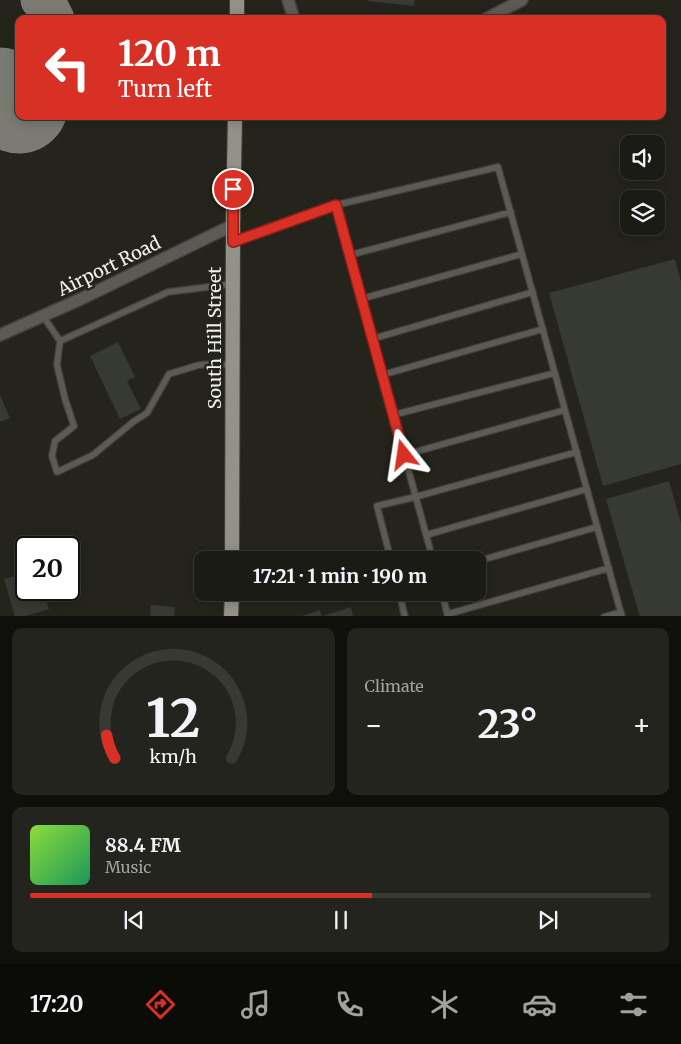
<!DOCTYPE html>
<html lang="en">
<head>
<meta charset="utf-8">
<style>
	body { margin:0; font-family:Merriweather,serif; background:#24241e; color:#f1f3f6; height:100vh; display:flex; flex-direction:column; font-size:19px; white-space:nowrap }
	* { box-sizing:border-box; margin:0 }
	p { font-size:16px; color:#a0a1a0 }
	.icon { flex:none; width:28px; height:28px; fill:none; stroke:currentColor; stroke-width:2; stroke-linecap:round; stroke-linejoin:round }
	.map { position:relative; height:616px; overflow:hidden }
	.sheet { display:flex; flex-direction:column; gap:12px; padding:12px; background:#0f0f0c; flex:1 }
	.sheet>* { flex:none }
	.top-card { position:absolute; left:15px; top:15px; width:651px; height:105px; border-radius:10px; box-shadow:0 2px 12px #0003,0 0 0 1px #393934; background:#d93025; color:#fff; overflow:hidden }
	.controls { position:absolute; left:620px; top:135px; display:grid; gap:10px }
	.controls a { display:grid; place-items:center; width:45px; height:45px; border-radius:10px; background:#1b1b15; box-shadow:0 2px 12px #0003,0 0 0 1px #393934; font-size:25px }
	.speed { position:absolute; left:15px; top:536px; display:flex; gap:10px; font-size:25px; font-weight:700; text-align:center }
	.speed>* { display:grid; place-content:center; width:65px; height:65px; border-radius:50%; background:#1b1b15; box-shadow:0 2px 12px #0003,0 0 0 1px #393934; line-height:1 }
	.speed .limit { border:2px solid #111; border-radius:8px; background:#fff; color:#111 }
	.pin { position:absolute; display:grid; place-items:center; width:42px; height:42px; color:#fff; margin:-21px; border:2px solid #fff; border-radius:50%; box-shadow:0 1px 5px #0007 }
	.me { position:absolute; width:55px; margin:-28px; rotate:345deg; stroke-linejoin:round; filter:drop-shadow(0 0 4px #0008) }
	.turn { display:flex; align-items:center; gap:18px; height:105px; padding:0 20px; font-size:22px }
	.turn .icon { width:65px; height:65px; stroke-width:2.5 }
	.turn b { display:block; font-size:35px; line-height:42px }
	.big { font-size:38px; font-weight:700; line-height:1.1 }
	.sheet .widget { flex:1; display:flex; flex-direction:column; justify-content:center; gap:8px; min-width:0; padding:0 18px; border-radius:10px; background:#24241e }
	.sheet .dial { align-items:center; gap:0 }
	.dial svg { height:130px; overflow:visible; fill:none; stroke:#393934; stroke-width:7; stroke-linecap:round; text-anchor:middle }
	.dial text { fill:#f1f3f6; stroke:none }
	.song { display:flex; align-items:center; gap:15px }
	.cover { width:60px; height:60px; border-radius:8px; background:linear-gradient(135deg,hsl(90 70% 55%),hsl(150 70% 35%)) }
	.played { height:5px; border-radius:2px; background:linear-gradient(90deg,#d93025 55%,#393934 55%) }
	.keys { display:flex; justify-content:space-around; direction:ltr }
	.heat { display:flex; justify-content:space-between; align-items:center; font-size:28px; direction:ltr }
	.sheet .tiles { flex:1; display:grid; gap:12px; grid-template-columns:1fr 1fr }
	.widget:last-child { grid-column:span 2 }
	.trip { position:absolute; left:194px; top:551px; width:292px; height:50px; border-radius:10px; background:#1b1b15; box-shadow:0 2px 12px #0003,0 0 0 1px #393934; font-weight:700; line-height:50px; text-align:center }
	.tab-bar { display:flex; height:80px; justify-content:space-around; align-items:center; background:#0b0b08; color:#a0a1a0 }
	.tab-bar .icon { width:35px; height:35px }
	.tab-bar .current { color:#d93025 }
	.tab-bar b { font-size:22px; color:#f1f3f6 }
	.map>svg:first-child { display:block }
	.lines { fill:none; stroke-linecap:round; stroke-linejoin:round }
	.taxiway { stroke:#7b7b74; stroke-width:39 }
	.runway { stroke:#7b7b74; stroke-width:99 }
	.building { fill:#363a33 }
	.service-casing { stroke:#414139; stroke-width:8 }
	.minor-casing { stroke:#414139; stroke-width:14 }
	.primary-casing { stroke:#414139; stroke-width:16 }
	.service { stroke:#5c5a56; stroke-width:5.5 }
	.minor { stroke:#5c5a56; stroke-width:11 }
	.primary { stroke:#949189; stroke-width:14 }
	.route-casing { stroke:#8d1f18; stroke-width:12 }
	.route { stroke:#d93025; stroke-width:9 }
	.labels { text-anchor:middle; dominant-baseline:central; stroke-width:5; stroke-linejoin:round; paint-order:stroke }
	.street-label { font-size:18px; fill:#f0f0eb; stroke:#24241c }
</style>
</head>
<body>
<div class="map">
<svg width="681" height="617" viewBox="0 0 681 617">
	<rect width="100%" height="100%" fill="#24241c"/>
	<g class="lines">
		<path class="taxiway" d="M40,0L51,11L55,19"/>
		<path class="runway" d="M0,97L19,104"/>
	</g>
	<path class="building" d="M368,0H415L414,6L367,1Z
		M675,259L681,282V464L603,486L549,293Z
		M118,342L135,377L127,381L141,409L120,419L90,356Z
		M0,395L10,418L0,422Z
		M669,481L681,523V617H640L606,499Z
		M26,573V590H43L49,609L22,617H15L4,579Z
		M151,605L175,607L174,617H150Z
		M351,607L353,617H323V616Z
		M320,610L322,617H302V616Z"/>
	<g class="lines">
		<g class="service-casing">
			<path id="service" d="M336,205L433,560
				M233,242L336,205L498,167L622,617
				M350,255L511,212
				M361,299L522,254
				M43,316L60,341L57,365L65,399L74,426L55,441L52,456L57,472L93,455L133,422L147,413L169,374L199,365L212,364L232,365
				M372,339L533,292
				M60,341L168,292L232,284
				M382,375L543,329
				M393,415L555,373
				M404,455L565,410
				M426,535L587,489
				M391,560L377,506L415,497L577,452
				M478,561L597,527
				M399,592L405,617
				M442,592L448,617
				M448,614L609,568
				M604,617L621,612"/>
		</g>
		<g class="minor-casing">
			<path id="minor" d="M288,0L294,19
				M486,19L522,0
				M0,335L83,298L233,225"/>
		</g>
		<g class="primary-casing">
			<path id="primary" d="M237,19V0
				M232,560L233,225L235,116
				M231,617L232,592"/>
		</g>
		<use href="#service" class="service"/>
		<use href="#minor" class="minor"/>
		<use href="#primary" class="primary"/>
	</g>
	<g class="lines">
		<g class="route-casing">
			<path id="route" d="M233,189V242L336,205L404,455"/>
		</g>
		<use href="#route" class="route"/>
	</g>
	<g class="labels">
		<g class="street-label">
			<text transform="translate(109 266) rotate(-26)">Airport Road</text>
			<text transform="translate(214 338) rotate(-90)">South Hill Street</text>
		</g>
	</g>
</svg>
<div class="controls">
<a><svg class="icon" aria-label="sound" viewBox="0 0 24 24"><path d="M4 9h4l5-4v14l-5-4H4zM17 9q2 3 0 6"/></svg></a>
<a><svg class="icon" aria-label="layers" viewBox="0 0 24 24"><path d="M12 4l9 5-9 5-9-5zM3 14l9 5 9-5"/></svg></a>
</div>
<div class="speed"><div class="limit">20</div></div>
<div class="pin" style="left:233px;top:189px;background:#d93025"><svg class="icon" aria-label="arrive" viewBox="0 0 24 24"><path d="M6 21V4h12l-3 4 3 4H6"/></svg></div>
<svg class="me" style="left:404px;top:455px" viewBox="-20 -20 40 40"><path d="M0-17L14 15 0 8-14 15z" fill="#d93025" stroke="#fff" stroke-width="4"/></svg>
<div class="trip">17:21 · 1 min · 190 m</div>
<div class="top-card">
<div class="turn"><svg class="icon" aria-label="left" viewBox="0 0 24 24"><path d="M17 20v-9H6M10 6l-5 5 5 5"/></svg><div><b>120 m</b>Turn left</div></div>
</div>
</div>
<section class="sheet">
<div class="tiles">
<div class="widget dial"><svg viewBox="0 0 100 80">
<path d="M14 69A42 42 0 1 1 86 69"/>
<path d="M14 69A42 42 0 0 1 9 55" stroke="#d93025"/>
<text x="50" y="56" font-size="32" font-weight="700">12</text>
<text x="50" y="72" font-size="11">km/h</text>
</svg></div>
<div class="widget"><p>Climate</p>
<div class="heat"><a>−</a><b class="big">23°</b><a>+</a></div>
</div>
<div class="widget">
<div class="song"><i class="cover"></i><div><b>88.4 FM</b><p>Music</p></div></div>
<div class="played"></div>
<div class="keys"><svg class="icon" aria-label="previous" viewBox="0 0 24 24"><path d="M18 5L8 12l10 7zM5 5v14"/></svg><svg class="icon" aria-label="pause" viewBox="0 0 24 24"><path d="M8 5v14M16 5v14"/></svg><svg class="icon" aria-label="next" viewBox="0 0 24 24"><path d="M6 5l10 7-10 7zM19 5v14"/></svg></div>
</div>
</div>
</section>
<nav class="tab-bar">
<b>17:20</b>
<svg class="icon current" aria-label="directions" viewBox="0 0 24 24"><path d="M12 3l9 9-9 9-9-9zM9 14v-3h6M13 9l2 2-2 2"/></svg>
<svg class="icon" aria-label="music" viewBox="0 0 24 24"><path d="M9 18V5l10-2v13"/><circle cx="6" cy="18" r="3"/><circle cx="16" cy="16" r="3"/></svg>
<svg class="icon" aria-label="phone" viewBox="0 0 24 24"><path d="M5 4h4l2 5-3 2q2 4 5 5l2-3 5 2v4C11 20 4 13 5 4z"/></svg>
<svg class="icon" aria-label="climate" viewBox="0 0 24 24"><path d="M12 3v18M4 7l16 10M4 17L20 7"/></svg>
<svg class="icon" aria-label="car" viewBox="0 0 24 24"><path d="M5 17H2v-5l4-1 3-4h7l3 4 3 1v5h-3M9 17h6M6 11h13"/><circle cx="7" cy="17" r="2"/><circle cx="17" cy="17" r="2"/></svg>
<svg class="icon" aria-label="filters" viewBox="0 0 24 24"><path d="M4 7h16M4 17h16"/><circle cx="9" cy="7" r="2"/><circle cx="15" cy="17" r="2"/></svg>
</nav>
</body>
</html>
